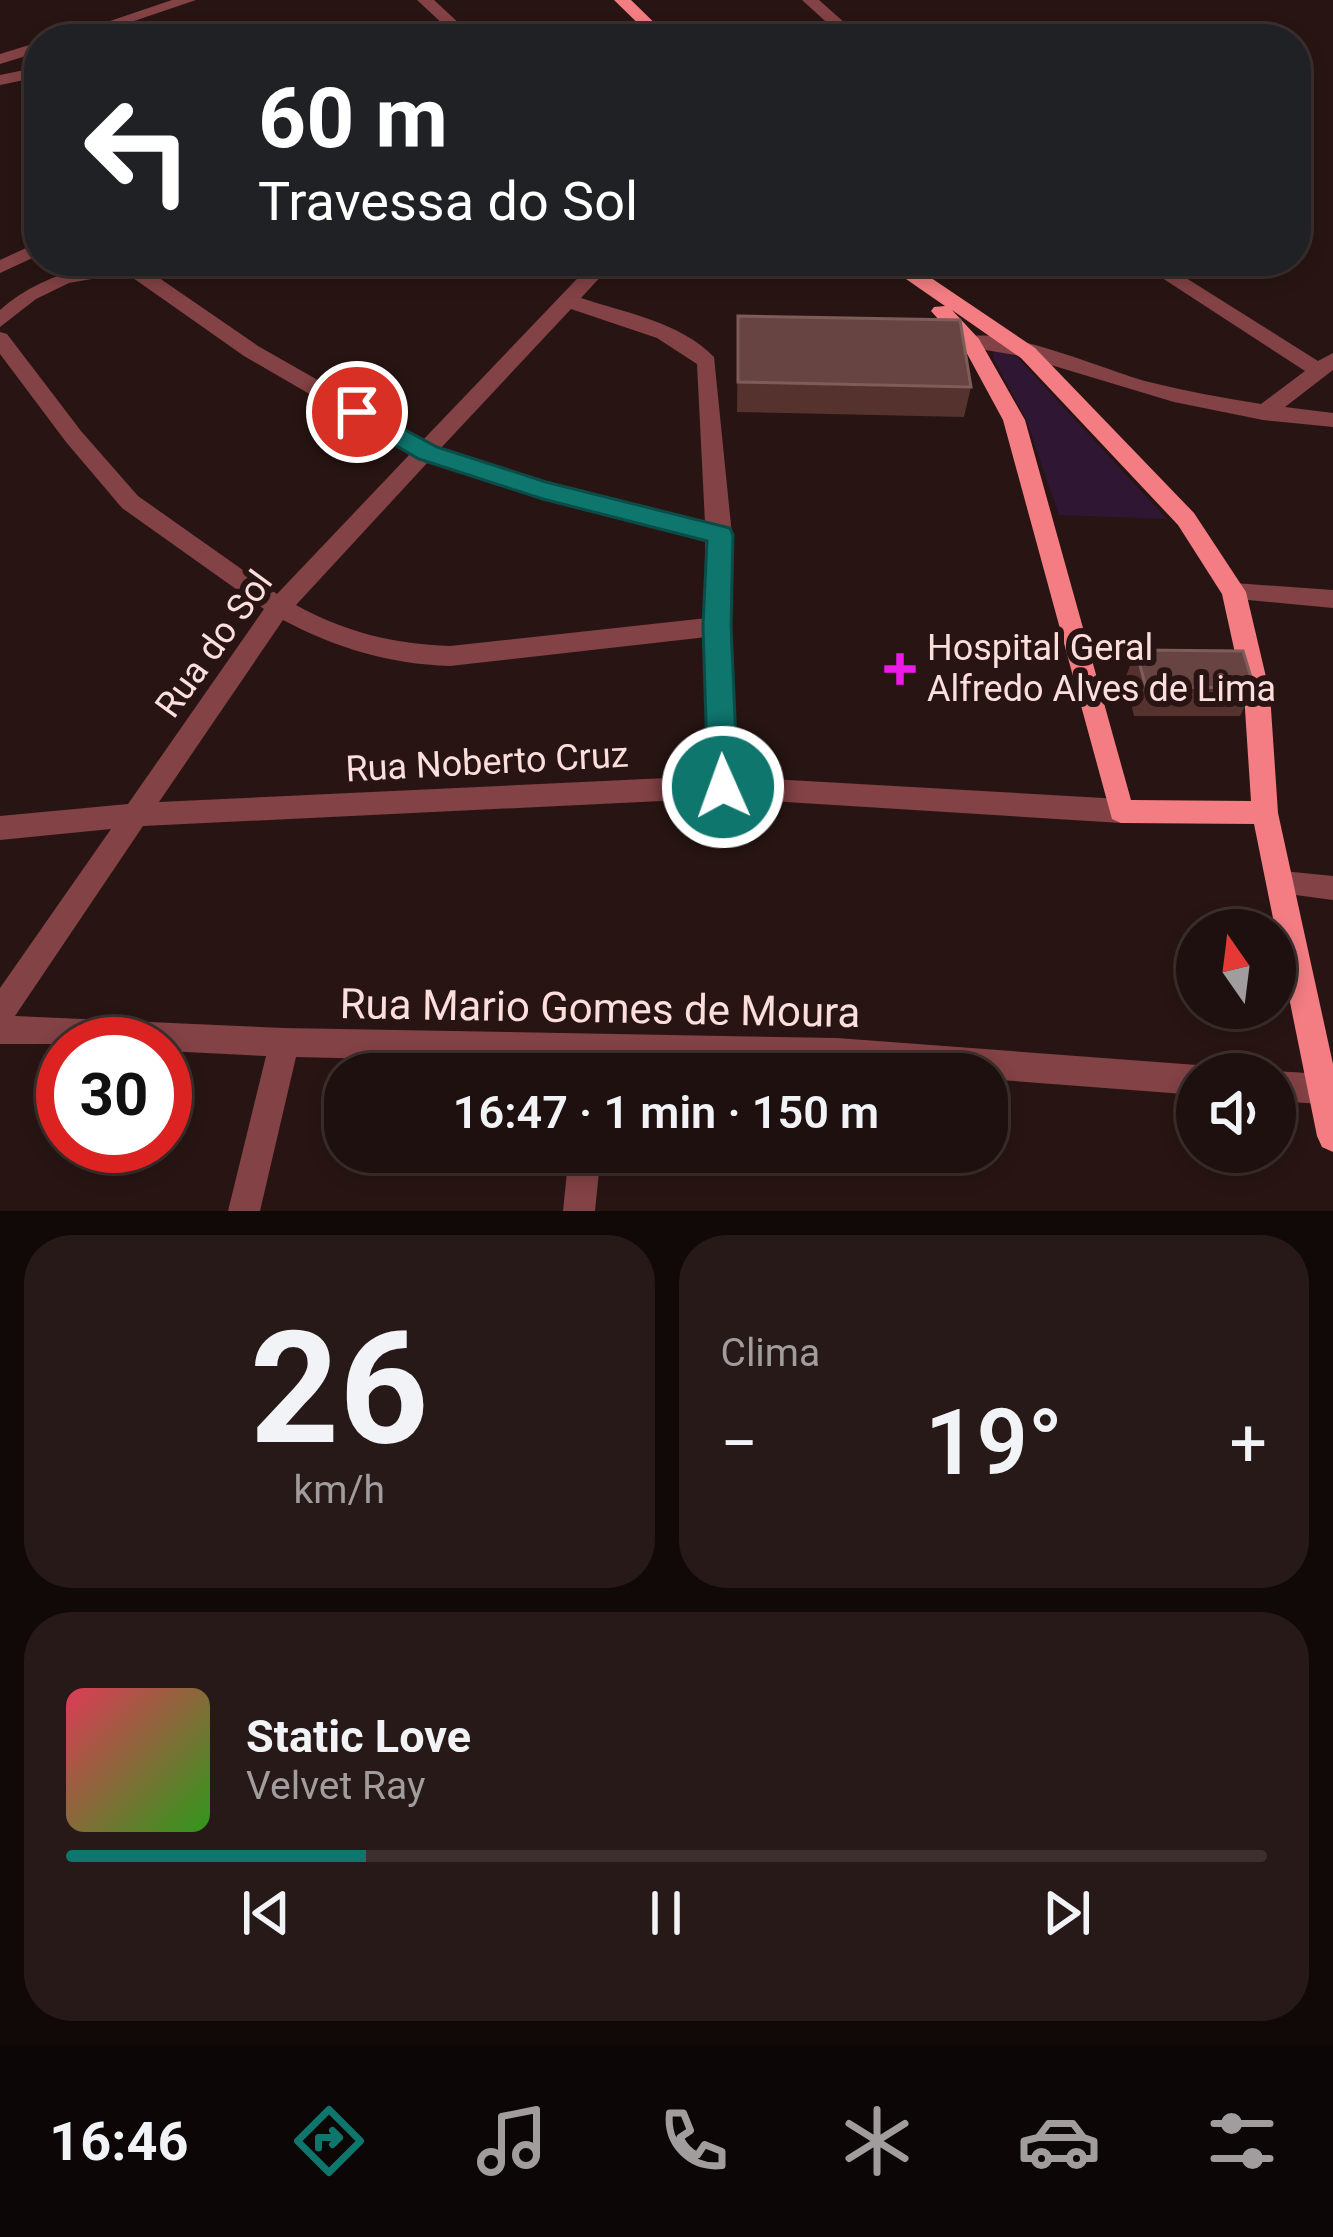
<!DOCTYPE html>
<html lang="pt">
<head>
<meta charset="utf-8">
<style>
	body { margin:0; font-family:Roboto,sans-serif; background:#261917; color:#f1f3f6; height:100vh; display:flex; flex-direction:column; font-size:45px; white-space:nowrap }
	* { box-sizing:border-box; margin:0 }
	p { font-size:39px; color:#a19d9e }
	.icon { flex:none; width:66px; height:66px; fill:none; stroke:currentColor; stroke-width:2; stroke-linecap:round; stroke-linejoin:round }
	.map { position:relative; height:1211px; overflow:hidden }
	.side { display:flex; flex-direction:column; gap:24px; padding:24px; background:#100908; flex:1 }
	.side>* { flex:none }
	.guide { position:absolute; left:24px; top:24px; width:1287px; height:252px; border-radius:48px; box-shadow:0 6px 18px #0003,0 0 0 3px #3c302e; background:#202124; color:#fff; overflow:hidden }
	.needle { width:78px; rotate:346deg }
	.tools { position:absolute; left:1176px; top:909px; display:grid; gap:24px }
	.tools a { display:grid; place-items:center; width:120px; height:120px; border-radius:50%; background:#1e100e; box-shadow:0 6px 18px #0003,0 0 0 3px #3c302e; font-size:60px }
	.speed { position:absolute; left:36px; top:1017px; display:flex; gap:24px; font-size:60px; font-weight:700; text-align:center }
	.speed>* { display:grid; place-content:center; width:156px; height:156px; border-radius:50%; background:#1e100e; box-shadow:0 6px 18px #0003,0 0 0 3px #3c302e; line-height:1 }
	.speed .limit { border:18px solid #d22; background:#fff; color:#111 }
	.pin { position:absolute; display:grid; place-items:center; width:102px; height:102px; color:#fff; margin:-51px; border:6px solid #fff; border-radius:50%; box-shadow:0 3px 12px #0007 }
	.me { position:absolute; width:132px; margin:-66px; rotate:358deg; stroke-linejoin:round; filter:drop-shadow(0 0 9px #0008) }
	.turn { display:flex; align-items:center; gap:42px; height:252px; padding:0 36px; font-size:54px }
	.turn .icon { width:156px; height:156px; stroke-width:2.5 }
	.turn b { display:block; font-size:84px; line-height:102px }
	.big { font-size:90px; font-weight:600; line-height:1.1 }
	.side .card { flex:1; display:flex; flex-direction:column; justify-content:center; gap:18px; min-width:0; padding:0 42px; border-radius:48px; background:#261917 }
	.side .dial { align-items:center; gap:0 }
	.dial b { font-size:156px; line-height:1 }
	.song { display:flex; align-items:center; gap:36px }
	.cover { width:144px; height:144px; border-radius:18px; background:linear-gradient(135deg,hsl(350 70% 55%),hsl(110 70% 35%)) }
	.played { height:12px; border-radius:6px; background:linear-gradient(90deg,#0f766e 25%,#3c302e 25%) }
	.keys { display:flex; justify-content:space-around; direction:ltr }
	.heat { display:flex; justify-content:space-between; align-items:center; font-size:66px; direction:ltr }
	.side .tiles { flex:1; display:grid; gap:24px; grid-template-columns:1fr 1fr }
	.card:last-child { grid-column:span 2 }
	.trip { position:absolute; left:324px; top:1053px; width:684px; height:120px; border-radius:48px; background:#1e100e; box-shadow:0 6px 18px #0003,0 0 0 3px #3c302e; font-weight:600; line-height:120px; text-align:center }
	.tabs { display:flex; height:192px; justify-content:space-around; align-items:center; background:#0c0606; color:#a19d9e }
	.tabs .icon { width:84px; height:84px }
	.tabs .selected { color:#0f766e }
	.tabs b { font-size:54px; color:#f1f3f6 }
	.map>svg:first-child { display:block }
	.green { fill:#2f1632 }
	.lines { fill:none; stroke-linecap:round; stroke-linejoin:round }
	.street { fill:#834245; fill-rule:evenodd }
	.secondary { fill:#f37d83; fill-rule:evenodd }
	.wall { fill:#55322e }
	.building { fill:#674441; stroke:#7e5c59; stroke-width:3 }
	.route { fill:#0f766e; stroke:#0a4d48; stroke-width:3 }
	.poi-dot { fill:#eb1ae6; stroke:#281513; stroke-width:4.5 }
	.labels { text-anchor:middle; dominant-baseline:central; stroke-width:12; stroke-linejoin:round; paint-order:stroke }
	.street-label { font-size:36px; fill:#fcdedd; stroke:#281513 }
	.poi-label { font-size:36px; fill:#fcdedd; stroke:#281513; text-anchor:start }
	.near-street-label { font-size:42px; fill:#fcdedd; stroke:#281513 }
</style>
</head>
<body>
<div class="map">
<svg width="1333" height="1211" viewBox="0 0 1333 1211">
	<rect width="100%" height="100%" fill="#281513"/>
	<path class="green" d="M994,350L1015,355L1167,519L1059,515L1026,419L993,358Z"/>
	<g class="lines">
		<path class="street" d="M172,0H196L81,39H57Z
			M417,0H434L476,39H459Z
			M802,0H819L863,39H845Z
			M181,34H213L221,39H173Z
			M39,42V52L0,64V54Z
			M39,67V77L0,85V75Z
			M39,242V255L0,273V260Z
			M309,261C286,278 183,270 149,271L258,346L423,440L594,261H615L581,298C626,313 680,322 714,357L732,535L729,540L736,777L1121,799L1130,803L1134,811L1130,819L1121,823L723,798L143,826L15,1016L284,1028L837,1038L1197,1065L1210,1074H1197V1095L987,1079V1074L296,1057L260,1211H228L266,1056L165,1051V1044H0V988L111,829L0,840V816L128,804L264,609L122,508L66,442L0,354V332L7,334L81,431L138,496L277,594L411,453L244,356L126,273L69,283L36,299L0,327V310C78,240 209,261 309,261ZM571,309L657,338L697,364L705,523L546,483L440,449ZM429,461L543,498L705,540L707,618L450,646C393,644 345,632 296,605ZM283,620C336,648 389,664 450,666L707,637L709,776L159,802Z
			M1136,261H1159L1318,361L1333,353V370L1285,407L1333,413V427L1263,420L1174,402L1021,356L962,346L959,341C987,318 1112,373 1149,382C1186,391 1223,398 1261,404L1305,371Z
			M1234,583L1333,590V608L1226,598L1222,592L1226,586Z
			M1283,871L1333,876V900L1273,892L1269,883L1273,874Z
			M1275,1071L1322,1074L1333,1078V1100L1322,1104L1275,1101V1074H1268Z
			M569,1152H601L595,1211H563Z"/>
		<path class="secondary" d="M614,0H631L671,39H654Z
			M889,261H906L1035,348L1194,513L1246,592L1270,694L1278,813L1333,1064V1152L1322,1147L1317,1136L1254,824L1121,823L1112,819L1003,420L964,348L931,311L934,307L945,306L890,268ZM952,310L1021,358L1178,525L1222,594L1244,694L1251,801L1131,800L1025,420L979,339Z"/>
	</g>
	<path class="wall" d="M738,316L971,387L964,417L737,412Z
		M1136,650L1254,687L1240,716H1134L1125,679Z"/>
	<path class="building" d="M738,316L960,320L971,387L738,382Z
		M1136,650L1243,651L1254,687L1146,688Z"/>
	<path class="route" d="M357,404L437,447L546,482L730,528L733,535L731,626L738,787L734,796L723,800L712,796L708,787L703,626L707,541L543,499L419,459L348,418V406Z"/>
	<path class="poi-dot" d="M894 651h12v12h12v12h-12v12h-12v-12h-12v-12h12z"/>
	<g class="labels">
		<g class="street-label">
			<text transform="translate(214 644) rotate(-54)">Rua do Sol</text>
			<text transform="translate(487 762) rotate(-3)">Rua Noberto Cruz</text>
		</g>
		<g class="poi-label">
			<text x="927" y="648">Hospital Geral<tspan x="927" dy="41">Alfredo Alves de Lima</tspan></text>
		</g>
		<g class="near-street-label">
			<text transform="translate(600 1008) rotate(1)">Rua Mario Gomes de Moura</text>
		</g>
	</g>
</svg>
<div class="tools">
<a><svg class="needle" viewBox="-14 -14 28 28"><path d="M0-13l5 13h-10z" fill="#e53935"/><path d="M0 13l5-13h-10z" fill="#a19d9e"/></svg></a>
<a><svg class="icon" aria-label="sound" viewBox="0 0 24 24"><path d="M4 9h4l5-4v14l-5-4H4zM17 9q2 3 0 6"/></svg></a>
</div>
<div class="speed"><div class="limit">30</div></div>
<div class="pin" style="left:357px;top:412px;background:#d93025"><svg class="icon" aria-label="arrive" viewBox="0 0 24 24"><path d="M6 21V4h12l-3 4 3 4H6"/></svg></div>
<svg class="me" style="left:723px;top:787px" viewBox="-20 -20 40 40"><circle r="17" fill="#0f766e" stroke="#fff" stroke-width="3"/><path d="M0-11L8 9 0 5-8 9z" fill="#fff"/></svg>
<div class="trip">16:47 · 1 min · 150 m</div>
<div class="guide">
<div class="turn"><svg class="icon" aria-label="left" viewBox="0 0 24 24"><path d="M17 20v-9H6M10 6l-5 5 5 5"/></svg><div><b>60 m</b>Travessa do Sol</div></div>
</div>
</div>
<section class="side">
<div class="tiles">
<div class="card dial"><b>26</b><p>km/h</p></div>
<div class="card"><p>Clima</p>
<div class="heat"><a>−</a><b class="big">19°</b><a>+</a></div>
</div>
<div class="card">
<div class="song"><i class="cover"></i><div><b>Static Love</b><p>Velvet Ray</p></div></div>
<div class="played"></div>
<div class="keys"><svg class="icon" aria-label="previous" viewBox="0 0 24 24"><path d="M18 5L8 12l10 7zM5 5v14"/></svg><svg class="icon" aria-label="pause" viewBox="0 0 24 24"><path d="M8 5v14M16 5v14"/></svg><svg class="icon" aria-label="next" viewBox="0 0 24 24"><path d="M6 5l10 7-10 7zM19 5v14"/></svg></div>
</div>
</div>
</section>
<nav class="tabs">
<b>16:46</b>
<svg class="icon selected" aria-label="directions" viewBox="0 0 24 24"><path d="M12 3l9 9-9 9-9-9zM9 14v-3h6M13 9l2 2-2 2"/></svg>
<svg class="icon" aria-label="music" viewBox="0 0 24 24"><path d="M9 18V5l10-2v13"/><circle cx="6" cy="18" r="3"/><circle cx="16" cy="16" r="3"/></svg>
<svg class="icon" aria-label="phone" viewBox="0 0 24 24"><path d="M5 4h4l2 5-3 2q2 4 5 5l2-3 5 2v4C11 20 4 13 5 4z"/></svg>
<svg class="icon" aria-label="climate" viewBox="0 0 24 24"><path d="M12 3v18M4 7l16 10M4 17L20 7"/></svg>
<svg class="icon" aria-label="car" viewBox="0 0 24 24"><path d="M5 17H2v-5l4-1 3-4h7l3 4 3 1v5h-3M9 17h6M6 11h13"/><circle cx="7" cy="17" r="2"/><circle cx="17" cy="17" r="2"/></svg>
<svg class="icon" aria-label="filters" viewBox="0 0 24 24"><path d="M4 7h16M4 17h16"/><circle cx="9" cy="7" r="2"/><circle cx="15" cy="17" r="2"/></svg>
</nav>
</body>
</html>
